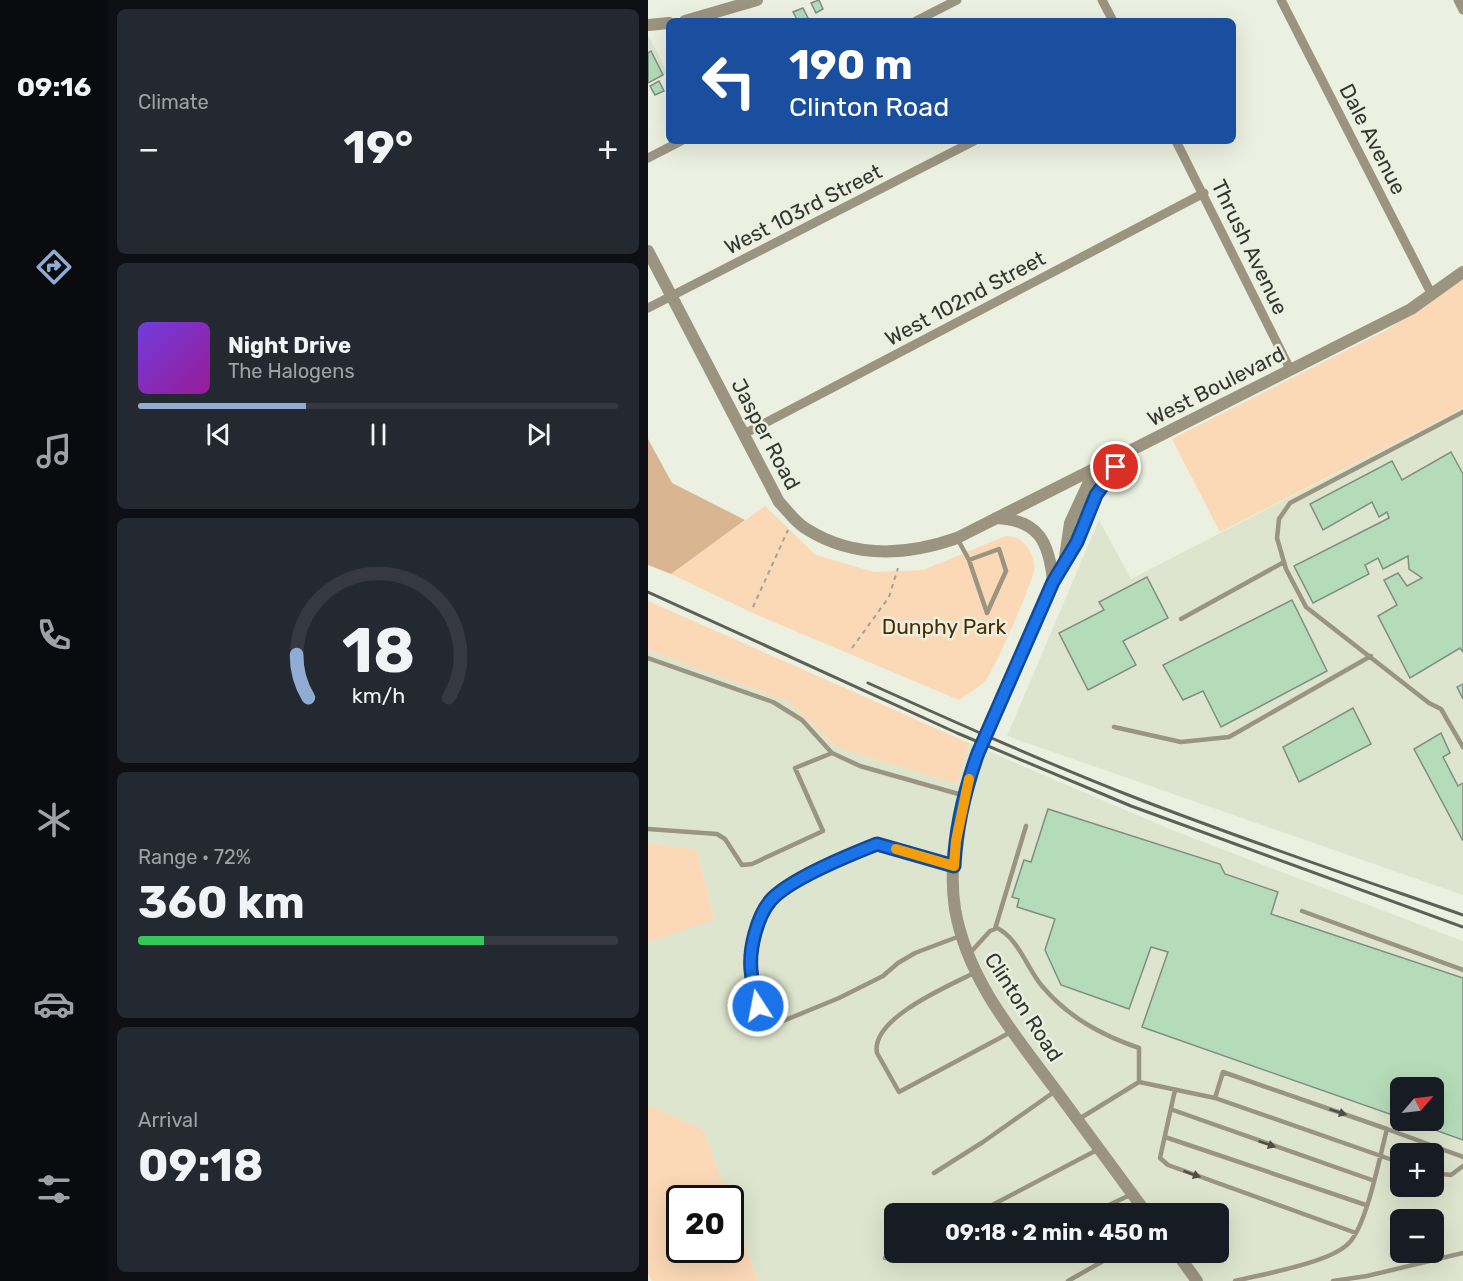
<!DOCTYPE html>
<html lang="en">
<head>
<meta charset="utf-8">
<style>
	body { margin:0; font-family:Rubik,sans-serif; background:#242831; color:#f1f3f6; height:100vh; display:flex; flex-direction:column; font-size:22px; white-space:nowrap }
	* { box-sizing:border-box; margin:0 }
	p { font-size:20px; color:#9ea1a6 }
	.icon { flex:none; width:33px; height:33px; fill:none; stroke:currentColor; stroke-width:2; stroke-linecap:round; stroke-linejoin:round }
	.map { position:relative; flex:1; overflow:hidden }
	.side { display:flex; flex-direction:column; gap:9px; padding:9px; background:#0d0f14; width:540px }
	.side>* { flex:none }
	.guide { position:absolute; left:18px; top:18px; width:570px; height:126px; border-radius:9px; box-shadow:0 6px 24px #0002; background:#1a4fa0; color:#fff; overflow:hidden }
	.needle { width:39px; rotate:62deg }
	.controls { position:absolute; left:742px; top:1077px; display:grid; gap:12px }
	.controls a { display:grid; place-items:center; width:54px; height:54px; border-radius:9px; background:#171b24; box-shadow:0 6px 24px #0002; font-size:30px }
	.speed { position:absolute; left:18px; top:1185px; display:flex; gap:12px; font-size:30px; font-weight:700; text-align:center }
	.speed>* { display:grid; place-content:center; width:78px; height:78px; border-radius:50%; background:#171b24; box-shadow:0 6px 24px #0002; line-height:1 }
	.speed .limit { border:3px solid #111; border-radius:9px; background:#fff; color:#111 }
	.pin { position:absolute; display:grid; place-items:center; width:51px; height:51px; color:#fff; margin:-26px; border:3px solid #fff; border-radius:50%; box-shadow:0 2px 6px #0007 }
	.me { position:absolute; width:66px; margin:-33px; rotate:349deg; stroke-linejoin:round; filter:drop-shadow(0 0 4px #0008) }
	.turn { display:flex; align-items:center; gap:21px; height:126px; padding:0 24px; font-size:27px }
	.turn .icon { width:78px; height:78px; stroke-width:2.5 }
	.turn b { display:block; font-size:42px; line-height:51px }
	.big { font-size:45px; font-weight:700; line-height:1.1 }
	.side .widget { flex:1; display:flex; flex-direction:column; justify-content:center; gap:9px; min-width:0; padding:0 21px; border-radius:9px; background:#242831 }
	.side .dial { align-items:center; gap:0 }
	.dial svg { height:156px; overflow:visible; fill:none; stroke:#363941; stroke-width:7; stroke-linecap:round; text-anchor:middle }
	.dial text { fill:#f1f3f6; stroke:none }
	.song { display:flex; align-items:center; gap:18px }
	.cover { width:72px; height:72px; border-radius:9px; background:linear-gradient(135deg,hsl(260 70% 55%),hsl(300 70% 35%)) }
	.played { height:6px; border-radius:3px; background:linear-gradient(90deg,#90acd2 35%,#363941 35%) }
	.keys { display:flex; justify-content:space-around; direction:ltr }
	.heat { display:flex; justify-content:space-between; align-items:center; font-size:33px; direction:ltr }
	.charge { height:9px; border-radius:4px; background:linear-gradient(90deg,#34c759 72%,#363941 0) }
	.trip { position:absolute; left:236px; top:1203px; width:345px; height:60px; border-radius:9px; background:#171b24; box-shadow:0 6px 24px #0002; font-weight:700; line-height:60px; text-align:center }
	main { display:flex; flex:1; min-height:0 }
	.tabs { display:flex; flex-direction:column; width:108px; justify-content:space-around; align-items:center; background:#090b0e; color:#9ea1a6 }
	.tabs .icon { width:42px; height:42px }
	.tabs .selected { color:#90acd2 }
	.tabs b { font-size:27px; color:#f1f3f6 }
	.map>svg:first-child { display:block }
	.built { fill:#dee5ce; fill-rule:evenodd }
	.green { fill:#fbd8b6 }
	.forest { fill:#dab592 }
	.building { fill:#b5dcb9; stroke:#818d82; stroke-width:1.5 }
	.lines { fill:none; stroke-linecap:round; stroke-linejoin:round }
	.path { stroke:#a0a498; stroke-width:2; stroke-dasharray:4.5 4.5; stroke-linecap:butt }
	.service { stroke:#9a9481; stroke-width:4.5 }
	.minor { stroke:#9a9481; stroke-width:9 }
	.tertiary { stroke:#9a9481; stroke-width:12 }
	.rail { stroke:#5d6058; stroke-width:3 }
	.oneway { fill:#4e4e44 }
	.route-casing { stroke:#114b97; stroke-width:15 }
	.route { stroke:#1a73e8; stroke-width:10 }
	.slow { stroke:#f59e0b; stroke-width:10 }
	.labels { text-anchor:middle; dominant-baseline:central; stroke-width:5; stroke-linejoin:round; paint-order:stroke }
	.street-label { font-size:21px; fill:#343630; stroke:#ebf0e0 }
	.park-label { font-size:21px; fill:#4f2c00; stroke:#ebf0e0 }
</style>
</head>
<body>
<main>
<nav class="tabs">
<b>09:16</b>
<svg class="icon selected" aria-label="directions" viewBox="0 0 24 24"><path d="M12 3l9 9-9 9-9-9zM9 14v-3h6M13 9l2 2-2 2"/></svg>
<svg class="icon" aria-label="music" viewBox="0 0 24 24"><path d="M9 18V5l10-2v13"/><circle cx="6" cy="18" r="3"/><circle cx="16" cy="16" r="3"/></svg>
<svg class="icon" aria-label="phone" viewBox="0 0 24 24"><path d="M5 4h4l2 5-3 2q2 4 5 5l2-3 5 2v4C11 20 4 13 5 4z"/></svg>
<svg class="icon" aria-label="climate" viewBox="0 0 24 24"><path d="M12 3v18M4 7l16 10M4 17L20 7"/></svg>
<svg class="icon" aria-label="car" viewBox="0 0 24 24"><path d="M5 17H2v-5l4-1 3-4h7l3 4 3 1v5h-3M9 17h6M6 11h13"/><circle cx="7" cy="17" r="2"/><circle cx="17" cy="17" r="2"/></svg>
<svg class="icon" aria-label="filters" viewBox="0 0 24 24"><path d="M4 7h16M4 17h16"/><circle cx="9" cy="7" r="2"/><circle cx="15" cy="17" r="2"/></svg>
</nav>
<section class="side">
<div class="widget"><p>Climate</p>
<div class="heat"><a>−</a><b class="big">19°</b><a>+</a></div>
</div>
<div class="widget">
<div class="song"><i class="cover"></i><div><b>Night Drive</b><p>The Halogens</p></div></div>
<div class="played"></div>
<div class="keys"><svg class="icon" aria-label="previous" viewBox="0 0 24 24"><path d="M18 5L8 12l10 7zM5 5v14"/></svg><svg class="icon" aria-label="pause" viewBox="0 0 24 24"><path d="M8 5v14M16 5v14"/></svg><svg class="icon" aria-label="next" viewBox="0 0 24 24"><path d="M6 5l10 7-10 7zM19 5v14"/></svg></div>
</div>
<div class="widget dial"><svg viewBox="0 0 100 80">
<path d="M14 69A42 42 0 1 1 86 69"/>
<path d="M14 69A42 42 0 0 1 8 47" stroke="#90acd2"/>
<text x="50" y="56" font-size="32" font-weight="700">18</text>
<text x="50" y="72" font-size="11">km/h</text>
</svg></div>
<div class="widget"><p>Range · 72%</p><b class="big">360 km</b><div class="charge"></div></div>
<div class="widget"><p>Arrival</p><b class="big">09:18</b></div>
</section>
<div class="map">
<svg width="815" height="1281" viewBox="0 0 815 1281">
	<rect width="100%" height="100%" fill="#ebf0e0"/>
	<path class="built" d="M0,35L20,73L0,84Z
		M815,408V895L359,736L451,520L483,579Z
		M0,650L139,701L190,748L309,784L321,743L524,830L815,941V1281H110L83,1206L82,1198H80L55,1129L0,1105V942L66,919L49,850L0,843ZM753,1088H786V1120H753ZM753,1154H786V1186H753ZM246,1214H570V1252H246ZM753,1220H786V1252H753Z"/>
	<path class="green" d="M815,279V408L572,532L524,439L737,331Z
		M117,506L168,555L226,572L275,570L358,536C375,535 388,554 386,571C384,583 346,671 337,681C331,688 319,694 311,700L109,615L23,574Z
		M0,601L321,743L309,784L190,748L139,701L0,650Z
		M0,843L49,850L66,920L0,942Z
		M0,1105L55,1129L80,1198H32V1250H82L83,1206L110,1281H4L0,1274Z"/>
	<path class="forest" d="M0,439L24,483L97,520L23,574L0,565Z"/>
	<path class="building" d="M171,0L175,9L168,13L163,3Z
		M155,8L160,18L150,21L145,12Z
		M3,51L15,75L0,83V53Z
		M11,81L16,91L7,95L2,86Z
		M803,452L815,474V652L812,648L762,678L730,616L749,605L736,580L750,573L759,586L774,578L761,569L760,556L735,569L730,558L717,565L721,574L665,603L646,566L741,518L739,512L731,517L724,502L675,530L662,504L744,461L754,480Z
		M499,577L520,618L475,641L488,665L440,690L411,633L456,610L451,602Z
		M644,600L679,671L573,727L555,691L535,700L515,665Z
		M815,684V699L809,687Z
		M705,708L723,744L651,782L635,747Z
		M793,733L802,753L795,757L810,786L815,783V841L766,749Z
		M400,809L572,864L577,874L630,892L623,914L815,978V1140L759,1120H786V1088H753V1118L494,1027L520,952L503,947L481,1009L413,985L397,950L407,919L369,907L371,899L364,897L376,860L383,862Z"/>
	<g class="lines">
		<path class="path" d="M105,607L140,530
			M204,648L241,597L250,568"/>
		<path class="service" d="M815,412L642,503L631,519L629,538L638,569L658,607L781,703L793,709L815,747
			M309,538L321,560L339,613L358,571L351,549L321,560
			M533,619L636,562
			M0,658L125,702L154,720L184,753L212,766L314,795
			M466,727L533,742L581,737L723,656
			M0,829L69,834L77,839L94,865L104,864L175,831L147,768L184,753
			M303,865L229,844C194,858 155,873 126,897C109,911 100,950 103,971C105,989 110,1007 114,1025L118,1028L191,998L235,976L250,963L267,953L312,936
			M654,911L815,970
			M347,929L378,826
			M322,953L342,931L349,928C370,938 379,968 394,986C420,1017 453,1035 491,1048V1082
			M328,972C303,985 222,1018 229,1053L251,1092L363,1032
			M527,1090L512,1158L520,1165L708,1233
			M567,1098L575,1072L739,1129
			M525,1110L724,1180
			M431,1119L491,1082L567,1098L753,1163
			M517,1137L718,1205
			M286,1173L335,1142L406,1092
			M786,1173L803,1175L815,1166
			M327,1214L449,1150
			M442,1214L482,1195
			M237,1258L247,1252
			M420,1281L471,1252
			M587,1281C615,1274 682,1263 701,1243C719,1225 732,1155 739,1129L815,1157
			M685,1281L719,1276L815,1253"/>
		<path class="minor" d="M454,0L465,21
			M633,0L784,295
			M810,0L815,10
			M268,21L309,0
			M528,141L642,369
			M0,158L33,141
			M0,308L326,141
			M96,434L556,193"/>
		<path class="tertiary" d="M37,21L109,0
			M0,25L21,23
			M0,251L131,502C139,510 147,522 157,528C205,559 258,556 309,538L763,309L815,272
			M476,456L448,495L429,542L405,581L330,753C313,801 299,858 307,909C319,979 366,1034 407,1089C438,1131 468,1172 499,1214
			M348,518C391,520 401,542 405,581
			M417,557L422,523L447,469
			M528,1252L549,1281"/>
		<path class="rail" d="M0,592L309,733L483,806L815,927
			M220,683C309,723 398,763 488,798C596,840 706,877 815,915"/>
	</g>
	<defs><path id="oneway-solid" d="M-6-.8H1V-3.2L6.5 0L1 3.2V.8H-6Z" transform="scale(1.5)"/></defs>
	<g class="oneway">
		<use href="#oneway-solid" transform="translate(690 1112) rotate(18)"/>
		<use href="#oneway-solid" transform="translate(619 1144) rotate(19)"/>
		<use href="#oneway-solid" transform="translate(544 1174) rotate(20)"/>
	</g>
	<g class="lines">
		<g class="route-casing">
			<path id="route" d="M110,1006C107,995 104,982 103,970C101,949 109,916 123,900C142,879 201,855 229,844L306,866C308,827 317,789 330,753L405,582L429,542L448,495L468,467"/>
		</g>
		<use href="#route" class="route"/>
		<path class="slow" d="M248,849L306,866L308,841L321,779"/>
	</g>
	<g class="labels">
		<g class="street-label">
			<text transform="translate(725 139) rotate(63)">Dale Avenue</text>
			<text transform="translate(155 209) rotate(-27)">West 103rd Street</text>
			<text transform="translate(602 247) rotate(64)">Thrush Avenue</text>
			<text transform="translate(317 298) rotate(-28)">West 102nd Street</text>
			<text transform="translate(568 386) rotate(-27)">West Boulevard</text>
			<text transform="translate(118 434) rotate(62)">Jasper Road</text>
			<text transform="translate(376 1007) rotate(57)">Clinton Road</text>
		</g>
		<g class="park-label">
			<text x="296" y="626">Dunphy Park</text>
		</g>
	</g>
</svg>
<div class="controls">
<a><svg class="needle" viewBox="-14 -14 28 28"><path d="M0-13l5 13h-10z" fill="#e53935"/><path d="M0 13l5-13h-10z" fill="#9ea1a6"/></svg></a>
<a>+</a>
<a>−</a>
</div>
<div class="speed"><div class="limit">20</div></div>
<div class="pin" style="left:468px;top:467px;background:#d93025"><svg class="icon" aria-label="arrive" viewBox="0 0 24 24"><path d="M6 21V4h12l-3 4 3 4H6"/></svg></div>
<svg class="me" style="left:110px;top:1006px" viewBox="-20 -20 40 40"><circle r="17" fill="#1a73e8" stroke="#fff" stroke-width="3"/><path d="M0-11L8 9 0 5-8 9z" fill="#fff"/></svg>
<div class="trip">09:18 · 2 min · 450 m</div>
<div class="guide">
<div class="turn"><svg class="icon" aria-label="left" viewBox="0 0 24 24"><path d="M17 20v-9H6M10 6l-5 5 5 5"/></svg><div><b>190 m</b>Clinton Road</div></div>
</div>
</div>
</main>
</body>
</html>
